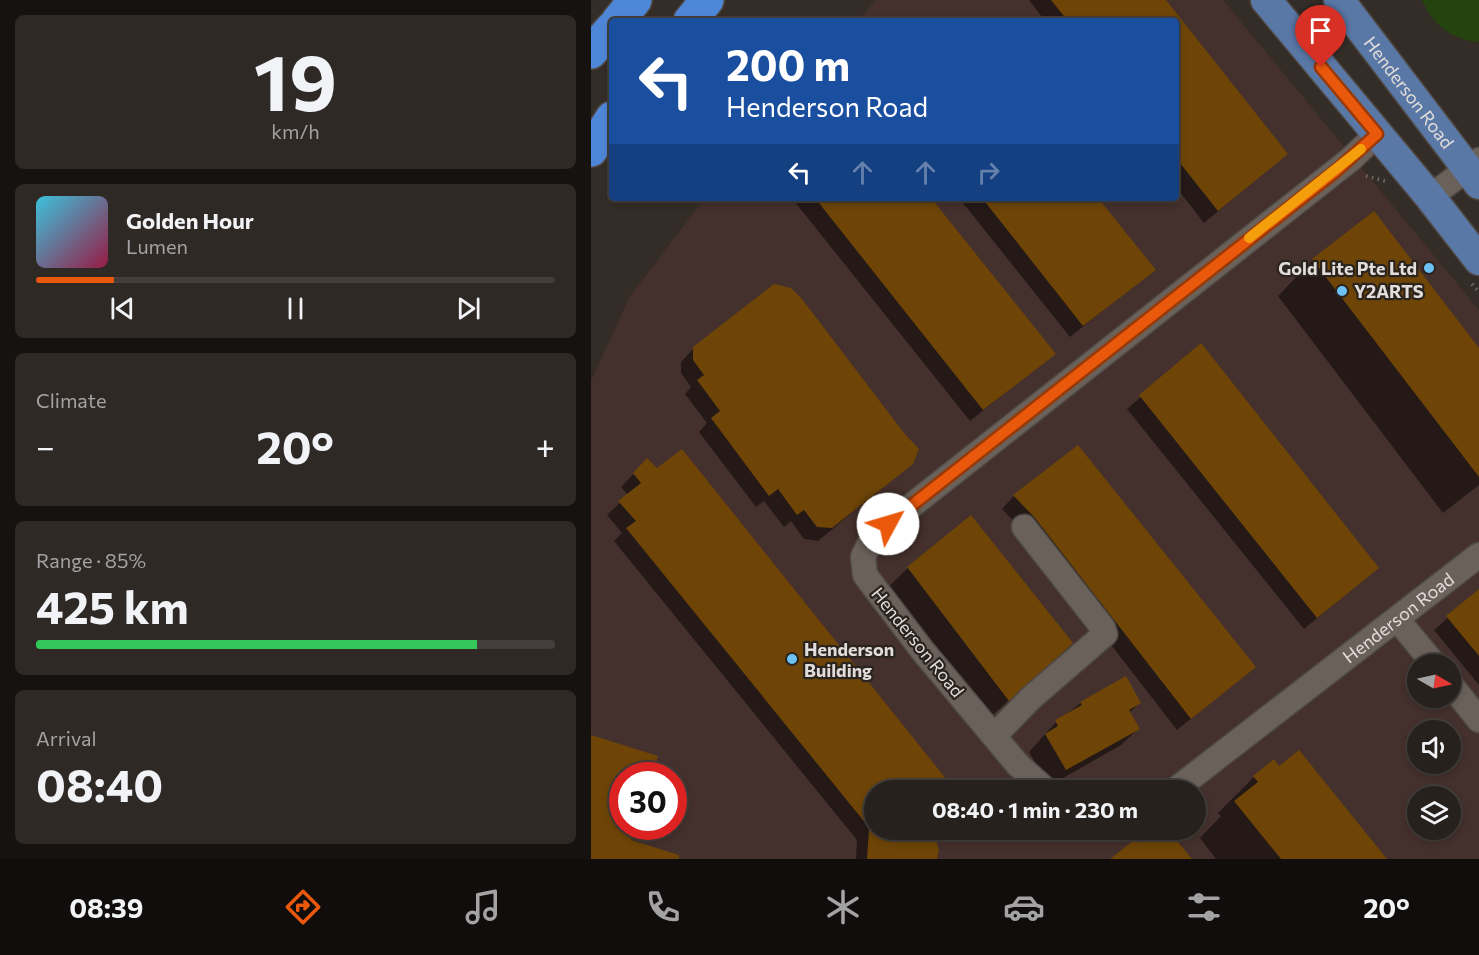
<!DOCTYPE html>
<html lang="en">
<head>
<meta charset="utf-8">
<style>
	body { margin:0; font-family:Commissioner,sans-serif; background:#2f2926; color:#f1f3f6; height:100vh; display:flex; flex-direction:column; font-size:22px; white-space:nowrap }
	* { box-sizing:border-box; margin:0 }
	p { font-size:20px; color:#a4a3a4 }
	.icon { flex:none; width:33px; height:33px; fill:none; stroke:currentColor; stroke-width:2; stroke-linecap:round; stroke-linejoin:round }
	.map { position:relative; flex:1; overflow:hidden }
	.drawer { display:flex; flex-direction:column; gap:15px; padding:15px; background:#151210; width:591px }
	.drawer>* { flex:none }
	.top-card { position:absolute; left:18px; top:18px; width:570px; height:183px; border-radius:6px; box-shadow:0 3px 9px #0003,0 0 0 2px #433e3b; background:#1a4fa0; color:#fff; overflow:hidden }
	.needle { width:39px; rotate:99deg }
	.buttons { position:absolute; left:816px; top:654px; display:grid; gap:12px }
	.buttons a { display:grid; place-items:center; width:54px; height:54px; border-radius:50%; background:#27211d; box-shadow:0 3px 9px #0003,0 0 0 2px #433e3b; font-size:30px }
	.speed { position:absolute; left:18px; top:762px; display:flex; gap:12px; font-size:30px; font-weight:700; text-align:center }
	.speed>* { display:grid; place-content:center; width:78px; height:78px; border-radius:50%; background:#27211d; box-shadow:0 3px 9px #0003,0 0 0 2px #433e3b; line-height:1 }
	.speed .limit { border:9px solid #d22; background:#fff; color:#111 }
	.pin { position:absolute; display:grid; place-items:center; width:51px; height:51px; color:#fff; margin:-62px -26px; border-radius:50% 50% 50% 0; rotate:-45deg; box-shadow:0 0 6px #0007 }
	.pin .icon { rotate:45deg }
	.me { position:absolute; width:66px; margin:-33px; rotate:51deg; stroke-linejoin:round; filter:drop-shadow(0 0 4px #0008) }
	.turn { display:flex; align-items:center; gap:21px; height:126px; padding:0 18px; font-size:27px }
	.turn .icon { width:78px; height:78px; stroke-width:2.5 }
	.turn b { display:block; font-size:42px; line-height:51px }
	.lanes { display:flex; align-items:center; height:57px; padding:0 18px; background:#0003; justify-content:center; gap:30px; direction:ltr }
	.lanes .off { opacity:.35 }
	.big { font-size:45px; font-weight:700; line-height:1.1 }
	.drawer .widget { flex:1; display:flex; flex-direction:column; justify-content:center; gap:9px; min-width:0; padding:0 21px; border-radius:9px; background:#2f2926 }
	.drawer .dial { align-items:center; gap:0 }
	.dial b { font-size:78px; line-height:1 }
	.song { display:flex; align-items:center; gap:18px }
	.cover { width:72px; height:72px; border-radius:9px; background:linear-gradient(135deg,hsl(190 70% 55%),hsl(340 70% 35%)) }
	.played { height:6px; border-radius:3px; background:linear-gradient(90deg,#ea580c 15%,#433e3b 15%) }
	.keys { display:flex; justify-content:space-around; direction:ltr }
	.heat { display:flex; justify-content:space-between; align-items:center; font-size:33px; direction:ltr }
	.charge { height:9px; border-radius:4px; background:linear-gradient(90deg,#34c759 85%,#433e3b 0) }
	.trip { position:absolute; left:273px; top:780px; width:342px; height:60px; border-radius:30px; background:#27211d; box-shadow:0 3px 9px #0003,0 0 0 2px #433e3b; font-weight:700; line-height:60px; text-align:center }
	.tab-bar { display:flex; height:96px; justify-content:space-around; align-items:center; background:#100d0c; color:#a4a3a4 }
	.tab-bar .icon { width:42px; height:42px }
	.tab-bar .on { color:#ea580c }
	.tab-bar b { font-size:27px; color:#f1f3f6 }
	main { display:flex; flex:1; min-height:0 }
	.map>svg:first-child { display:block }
	.industrial { fill:#44302c; fill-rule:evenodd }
	.green { fill:#24430f }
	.shadow { fill:#0007 }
	.building { fill:#6e4507 }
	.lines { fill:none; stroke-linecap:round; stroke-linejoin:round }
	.minor-casing { stroke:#4f4945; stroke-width:27 }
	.major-casing { stroke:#4f4945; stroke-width:33 }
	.highway-casing { stroke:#4f4945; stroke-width:36 }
	.path { stroke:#6f6864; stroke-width:4; stroke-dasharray:1.5 4.5; stroke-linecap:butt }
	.minor { stroke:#6a615b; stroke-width:24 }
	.major { stroke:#5a78a6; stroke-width:30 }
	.highway { stroke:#4f87d8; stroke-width:33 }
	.route-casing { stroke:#983908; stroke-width:15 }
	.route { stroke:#ea580c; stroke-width:10 }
	.slow { stroke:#f59e0b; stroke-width:10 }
	.poi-dot { fill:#6ec2f3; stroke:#2a231e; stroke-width:2 }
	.labels { text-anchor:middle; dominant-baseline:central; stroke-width:4.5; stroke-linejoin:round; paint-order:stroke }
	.street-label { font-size:18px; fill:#e2ddda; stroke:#2a231e }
	.poi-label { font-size:18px; font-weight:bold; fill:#e2ddda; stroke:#2a231e; text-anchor:start }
</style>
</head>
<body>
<main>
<section class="drawer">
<div class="widget dial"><b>19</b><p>km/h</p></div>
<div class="widget">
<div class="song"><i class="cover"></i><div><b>Golden Hour</b><p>Lumen</p></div></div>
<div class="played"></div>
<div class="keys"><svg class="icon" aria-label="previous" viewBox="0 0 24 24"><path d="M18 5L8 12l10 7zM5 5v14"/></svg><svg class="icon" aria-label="pause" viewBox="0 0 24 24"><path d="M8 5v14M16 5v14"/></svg><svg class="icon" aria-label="next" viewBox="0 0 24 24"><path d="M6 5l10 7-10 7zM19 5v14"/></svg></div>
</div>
<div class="widget"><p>Climate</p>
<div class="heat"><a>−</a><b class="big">20°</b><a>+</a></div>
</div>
<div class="widget"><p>Range · 85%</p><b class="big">425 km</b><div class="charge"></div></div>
<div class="widget"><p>Arrival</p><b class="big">08:40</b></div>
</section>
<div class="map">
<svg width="888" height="859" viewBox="0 0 888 859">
	<rect width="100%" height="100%" fill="#342c27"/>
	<path class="industrial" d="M285,0H632L888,310V859H0V381L39,296L114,198H585V21H266ZM826,664H860V698H826ZM826,730H860V764H826ZM32,776H82V826H32ZM284,790H604V830H284ZM826,796H860V830H826Z"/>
	<path class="green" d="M831,0H888V42C861,40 842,25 831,0Z"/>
	<path class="shadow" d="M438,0H574L695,154L613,223L585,187V21H454Z
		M207,198H338L463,354L379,421L204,202Z
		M368,198H505L563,270L479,337Z
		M722,260L888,351V485L852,513L687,296Z
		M610,345L786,568L713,629L536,409Z
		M103,348L321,463L227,541L213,539L200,521L193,527L173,501L165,507L108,432L116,423L94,394L100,387L90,373V362Z
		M91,451L363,790H284V830H340L346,850L345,859H265L266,840L23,541L31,533L16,515L37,495L30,487L56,460L66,470Z
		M423,496L663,667L586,730L432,531L411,509Z
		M317,568L480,643L393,723L293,591Z
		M888,591V685L843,630Z
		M490,703H548L538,713L547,729L530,745L458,786L438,752L465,722Z
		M663,777L794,859H625L609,838L630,816L627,813Z"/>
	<path class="building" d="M460,0H575L697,154L627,211L585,158V21H477Z
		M224,198H340L465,354L392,410Z
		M391,198H507L565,270L492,326Z
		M783,211L888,348V477L721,259Z
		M183,284L200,288L211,299L313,433L328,449L322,464L241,528L226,527L213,510L206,515L187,489L178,496L120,418L129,411L106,380L113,375L102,360V347Z
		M610,343L788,568L726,618L548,395Z
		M487,445L665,667L600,719L444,518L422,495Z
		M91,449L364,790H284V830H342L348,850L346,859H276L278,830H280L35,528L45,521L27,501L50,483L42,473L56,458L66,468Z
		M380,515L482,643L418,701L316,567Z
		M888,589V656L855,616Z
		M535,676L550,703L538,710L549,729L475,770L454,734L467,726L464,720L491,705L489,702Z
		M0,735L67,756L61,776H32V826H45L40,840L88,855V859H0Z
		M708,750L796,859H690L643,801L667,782L662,776L683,759L688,766Z
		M569,830H577L601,859H519L547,837L552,843Z"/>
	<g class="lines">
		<g class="minor-casing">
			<g id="minor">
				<path d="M839,197L888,160"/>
				<path d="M806,619L843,664"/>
				<path d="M860,685L888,720"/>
				<path d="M404,735L440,698L514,634L512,628L433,527"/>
				<path d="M455,790L427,765L331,650L274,575L272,557L282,536L760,159L786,134"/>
				<path id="s1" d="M584,790L888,555"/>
			</g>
		</g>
		<g class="major-casing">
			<g id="major">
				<path d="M675,0L839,197L888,260"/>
				<path id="s2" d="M748,0L888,184"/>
			</g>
		</g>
		<g class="highway-casing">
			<path id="highway" d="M27,21L44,0
				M99,21L116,0
				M0,52L21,28
				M0,150L21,118"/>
		</g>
		<path class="path" d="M775,176L794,181
			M881,284L888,292"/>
		<use href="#minor" class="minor"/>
		<use href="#major" class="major"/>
		<use href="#highway" class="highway"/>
	</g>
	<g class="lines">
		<g class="route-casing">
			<path id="route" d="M297,524L746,170L786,134L730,67"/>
		</g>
		<use href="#route" class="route"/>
		<path class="slow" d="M658,238L770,149"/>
	</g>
	<g class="poi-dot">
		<circle cx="838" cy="268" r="6"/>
		<circle cx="751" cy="291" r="6"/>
		<circle cx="201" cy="659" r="6"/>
	</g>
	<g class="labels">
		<g class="street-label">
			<text stroke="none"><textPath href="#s2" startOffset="116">Henderson Road</textPath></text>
			<text stroke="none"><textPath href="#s1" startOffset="282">Henderson Road</textPath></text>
			<text transform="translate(327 642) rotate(51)">Henderson Road</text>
		</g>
		<g class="poi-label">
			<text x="826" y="268" text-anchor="end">Gold Lite Pte Ltd</text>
			<text x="763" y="291">Y2ARTS</text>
			<text x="213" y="649">Henderson<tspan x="213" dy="21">Building</tspan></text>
		</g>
	</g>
</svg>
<div class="buttons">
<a><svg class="needle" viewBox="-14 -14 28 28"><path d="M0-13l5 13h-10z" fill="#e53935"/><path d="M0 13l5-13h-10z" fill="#a4a3a4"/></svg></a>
<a><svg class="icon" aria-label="sound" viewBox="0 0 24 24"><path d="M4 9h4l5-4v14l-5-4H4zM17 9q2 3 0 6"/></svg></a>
<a><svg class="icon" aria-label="layers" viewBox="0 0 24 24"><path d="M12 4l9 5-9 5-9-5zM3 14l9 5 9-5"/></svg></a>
</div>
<div class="speed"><div class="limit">30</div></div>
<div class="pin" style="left:730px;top:67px;background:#d93025"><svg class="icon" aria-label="arrive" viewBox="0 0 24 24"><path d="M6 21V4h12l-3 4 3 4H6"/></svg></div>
<svg class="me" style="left:297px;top:524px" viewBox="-20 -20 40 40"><circle r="19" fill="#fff"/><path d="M0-13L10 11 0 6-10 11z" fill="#ea580c"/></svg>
<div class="trip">08:40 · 1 min · 230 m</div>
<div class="top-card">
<div class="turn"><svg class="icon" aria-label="left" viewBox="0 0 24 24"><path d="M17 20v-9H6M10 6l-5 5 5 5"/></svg><div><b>200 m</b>Henderson Road</div></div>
<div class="lanes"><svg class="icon" aria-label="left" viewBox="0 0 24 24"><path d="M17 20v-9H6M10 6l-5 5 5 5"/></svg><svg class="icon off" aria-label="ahead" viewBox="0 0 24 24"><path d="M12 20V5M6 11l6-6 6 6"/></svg><svg class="icon off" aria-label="ahead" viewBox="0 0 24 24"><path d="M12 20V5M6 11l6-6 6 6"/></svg><svg class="icon off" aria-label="right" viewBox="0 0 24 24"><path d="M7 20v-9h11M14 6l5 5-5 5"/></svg></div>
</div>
</div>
</main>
<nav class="tab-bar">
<b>08:39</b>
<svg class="icon on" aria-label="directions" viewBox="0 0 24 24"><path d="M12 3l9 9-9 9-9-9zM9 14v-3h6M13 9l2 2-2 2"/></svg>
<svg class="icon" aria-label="music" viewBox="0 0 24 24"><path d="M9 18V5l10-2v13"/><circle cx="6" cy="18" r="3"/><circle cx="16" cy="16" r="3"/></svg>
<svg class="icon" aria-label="phone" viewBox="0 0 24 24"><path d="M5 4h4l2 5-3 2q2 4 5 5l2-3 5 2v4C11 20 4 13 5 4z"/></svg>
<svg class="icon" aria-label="climate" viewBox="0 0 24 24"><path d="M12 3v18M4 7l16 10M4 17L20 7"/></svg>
<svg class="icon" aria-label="car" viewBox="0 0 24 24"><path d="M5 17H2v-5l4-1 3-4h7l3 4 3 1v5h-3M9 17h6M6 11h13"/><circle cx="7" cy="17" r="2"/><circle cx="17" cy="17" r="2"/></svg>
<svg class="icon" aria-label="filters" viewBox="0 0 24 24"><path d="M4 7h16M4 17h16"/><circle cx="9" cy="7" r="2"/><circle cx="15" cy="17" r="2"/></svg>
<b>20°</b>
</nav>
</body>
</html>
